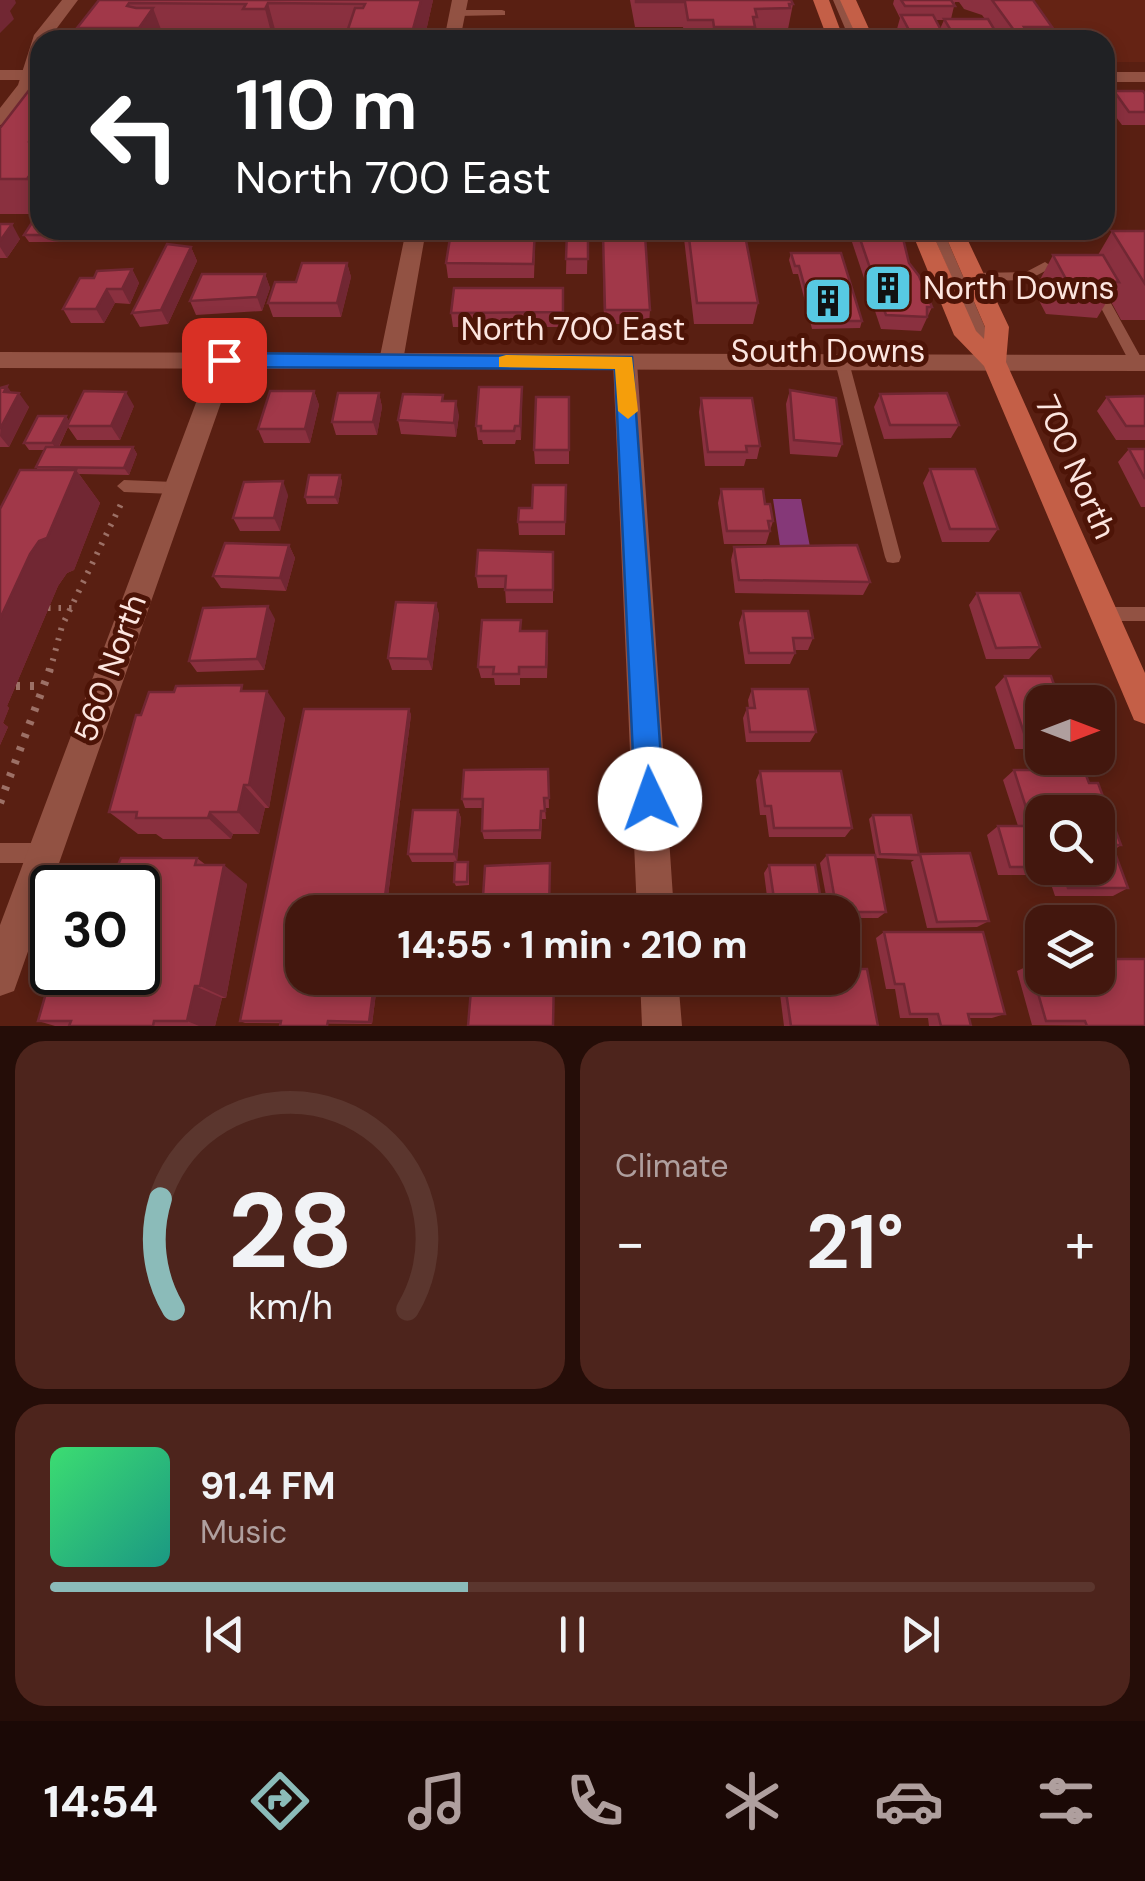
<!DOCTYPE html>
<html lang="en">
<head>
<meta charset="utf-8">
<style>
	body { margin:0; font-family:"DM Sans",sans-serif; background:#4d241c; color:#f1f3f6; height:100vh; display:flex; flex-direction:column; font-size:38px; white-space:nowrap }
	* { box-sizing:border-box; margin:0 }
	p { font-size:32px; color:#af9f9e }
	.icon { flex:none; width:55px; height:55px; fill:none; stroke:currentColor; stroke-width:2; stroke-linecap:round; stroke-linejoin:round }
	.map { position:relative; height:1026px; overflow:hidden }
	.side { display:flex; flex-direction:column; gap:15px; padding:15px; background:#250d08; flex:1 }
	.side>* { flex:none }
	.guide { position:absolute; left:30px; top:30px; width:1085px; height:210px; border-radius:30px; box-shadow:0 5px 15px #0003,0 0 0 2px #5b362e; background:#202124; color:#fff; overflow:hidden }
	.needle { width:65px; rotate:90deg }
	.tools { position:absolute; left:1025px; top:685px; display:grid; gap:20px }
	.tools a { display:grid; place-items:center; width:90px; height:90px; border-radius:20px; background:#43170e; box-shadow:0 5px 15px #0003,0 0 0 2px #5b362e; font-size:50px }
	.speed { position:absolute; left:30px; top:865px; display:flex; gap:20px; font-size:50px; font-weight:700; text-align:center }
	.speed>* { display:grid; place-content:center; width:130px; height:130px; border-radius:50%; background:#43170e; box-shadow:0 5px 15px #0003,0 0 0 2px #5b362e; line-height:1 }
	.speed .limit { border:5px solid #111; border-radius:15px; background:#fff; color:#111 }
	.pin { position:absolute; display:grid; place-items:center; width:85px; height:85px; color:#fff; margin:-42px; border-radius:20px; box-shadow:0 5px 15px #0006 }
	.me { position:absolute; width:110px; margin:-55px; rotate:357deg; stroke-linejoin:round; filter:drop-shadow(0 0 8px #0008) }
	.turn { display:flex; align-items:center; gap:35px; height:210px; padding:0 40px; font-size:45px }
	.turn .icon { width:130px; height:130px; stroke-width:2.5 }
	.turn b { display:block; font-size:70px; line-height:85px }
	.big { font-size:75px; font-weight:700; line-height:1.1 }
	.side .widget { flex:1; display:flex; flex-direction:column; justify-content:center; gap:15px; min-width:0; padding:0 35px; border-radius:30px; background:#4d241c }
	.side .dial { align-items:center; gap:0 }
	.dial svg { height:260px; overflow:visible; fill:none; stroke:#5b362e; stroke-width:7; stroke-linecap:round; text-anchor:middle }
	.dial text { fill:#f1f3f6; stroke:none }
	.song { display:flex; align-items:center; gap:30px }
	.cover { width:120px; height:120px; border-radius:15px; background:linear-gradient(135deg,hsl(140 70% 55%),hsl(170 70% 35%)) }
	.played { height:10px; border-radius:5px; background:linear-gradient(90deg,#8bbbb9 40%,#5b362e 40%) }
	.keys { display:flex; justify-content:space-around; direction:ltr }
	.heat { display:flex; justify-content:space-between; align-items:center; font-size:55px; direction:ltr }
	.side .tiles { flex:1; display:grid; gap:15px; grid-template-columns:1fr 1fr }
	.widget:last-child { grid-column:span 2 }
	.trip { position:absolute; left:285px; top:895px; width:575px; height:100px; border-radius:30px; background:#43170e; box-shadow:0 5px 15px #0003,0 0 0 2px #5b362e; font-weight:700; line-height:100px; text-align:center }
	.dock { display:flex; height:160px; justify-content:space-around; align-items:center; background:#1b0906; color:#af9f9e }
	.dock .icon { width:70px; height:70px }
	.dock .current { color:#8bbbb9 }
	.dock b { font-size:45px; color:#f1f3f6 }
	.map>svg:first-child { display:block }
	.built { fill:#652314 }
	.green { fill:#853878 }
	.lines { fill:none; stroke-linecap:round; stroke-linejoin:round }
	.path-far2 { stroke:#9c7066; stroke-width:4; stroke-dasharray:1 5; stroke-linecap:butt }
	.path-far1 { stroke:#9c7066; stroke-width:6; stroke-dasharray:2.5 8; stroke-linecap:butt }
	.path { stroke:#9c7066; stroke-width:8; stroke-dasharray:4 10; stroke-linecap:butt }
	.service { fill:#925243; fill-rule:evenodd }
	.minor { fill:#925243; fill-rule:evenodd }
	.tertiary { fill:#925243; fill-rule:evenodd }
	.secondary { fill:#c45f47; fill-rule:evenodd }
	.wall { fill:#8a303f; fill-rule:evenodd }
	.shaded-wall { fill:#712733 }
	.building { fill:#a13849; stroke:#712733; stroke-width:2.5 }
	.route { fill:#1a73e8; stroke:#114b97; stroke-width:2.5 }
	.slow { fill:#f59e0b }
	.labels { text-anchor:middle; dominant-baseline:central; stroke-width:10; stroke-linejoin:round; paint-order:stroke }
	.poi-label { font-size:32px; fill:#fce5df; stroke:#4d1407; text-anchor:start }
	.street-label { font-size:32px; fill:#fce5df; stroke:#4d1407 }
</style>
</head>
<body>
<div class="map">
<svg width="1145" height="1026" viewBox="0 0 1145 1026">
	<rect width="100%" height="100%" fill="#591f12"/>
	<path class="built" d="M1019,0H1145V62H1105V40H1048Z"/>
	<path class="green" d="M773,499H801L810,547L780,546Z"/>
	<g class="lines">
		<path class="path-far2" d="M757,37L790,38L809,31"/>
		<path class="path-far1" d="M48,608H72
			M50,671L62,626L121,504"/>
		<path class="path" d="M16,686H44
			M0,803L50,669"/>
		<path class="service" d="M833,0H841L858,40H850Z
			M502,10L505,11V15L457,16L453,13L457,10Z
			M931,230H943L997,355L996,358L991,359L985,355Z
			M1045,262L1051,266L1049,269L1028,280L974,281L968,277L974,273L1026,272Z
			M1096,283L1102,287L1144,363L1142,366H1132L1130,363L1090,287Z
			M842,357L849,362L901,557L899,562L893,563L887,562L885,557L835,362Z
			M124,480L174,482L181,488L174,494L124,492L117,486Z
			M1103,607H1145V621H1103L1097,619L1095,614L1097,609Z
			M0,843H43L50,846L53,853L50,860L43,863H0Z"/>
		<path class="minor" d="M452,0H468L460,40H444Z
			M0,70H29L37,75L29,80H0Z
			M1105,72H1145V82H1105Z
			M406,230H426L403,361L391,369L379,361Z
			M224,352L236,360L19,977L14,991L0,996V925L212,360Z
			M625,354L637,362L674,912H637L613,362Z
			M640,978H678L682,1026H642Z"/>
		<path class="tertiary" d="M62,0H78L48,40H40C40,77 28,95 6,124L0,125V108L18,85L34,35Z
			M0,352L1145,355V371L0,368Z"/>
		<path class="secondary" d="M813,0H829L844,40H828Z
			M840,0H856L874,40H858Z
			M911,230H931L976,331L984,339L985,327L943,230H963L1009,327L1006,362L1145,673V724L1134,720L984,366L954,335Z"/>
	</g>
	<path class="wall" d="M99,0H433L424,40H350L349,37H277L275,40H252L251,37L163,36L165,40H82L77,28Z
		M630,0H791L793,4L788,29H786L785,33L755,34L754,40H685L683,27H635Z
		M894,0H1033L1052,27L1047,40H1000L996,35L995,40H944L942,37L941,40H903L897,29L900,18L893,4ZM955,2H959L964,9L982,15L985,19H951ZM935,20H944L940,29Z
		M40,76V214H0V128Z
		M1114,91L1145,94V125H1122L1107,105Z
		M1105,106L1113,117L1106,131H1105Z
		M0,224L20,239L7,258H0Z
		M71,230L64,242H29L24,235Z
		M567,230H588L587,274H566Z
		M683,230H744L758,303L753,324H694Z
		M855,230H901L909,263L932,307L921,331L881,329L852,242Z
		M1005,230H1044L1041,236H1008Z
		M1112,231H1145V320H1121L1109,298L1097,318L1046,314L1034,291L1053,255H1098Z
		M535,246L534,278H448L446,263Z
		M191,247L197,261L168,324L140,327L132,313Z
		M603,249L650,310L649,324H604Z
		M791,253L862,321L860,328L812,329L798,274H793L789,260Z
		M347,263L351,277L341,317H273L268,303L296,282Z
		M132,269L139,283L130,304L115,303L104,323H71L63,309L94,278Z
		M265,274L270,288L262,311L196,315L190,301Z
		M563,288V327H453L451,313Z
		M0,388L11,392L29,407L9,447H0Z
		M790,390L842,444L837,457L790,454L786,404Z
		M314,391L319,405L310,443H264L258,429Z
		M379,393L382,407L377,435H336L332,422Z
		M880,394L959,425L951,438L884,439L874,407Z
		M1145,396V440H1116L1097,411L1107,397Z
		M569,397V464H535L534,450Z
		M701,398L760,446L757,459H746L744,466H705L699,412Z
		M444,401L459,415L456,437L401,434L398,420Z
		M522,401L521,440H516L515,444H483L482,440H478L476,426Z
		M134,406L120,440H77L68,427L59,447H133L137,454L129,475L79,474L100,503L74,570L67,573L58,586L7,706L9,708L3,723L8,727L0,745V509L38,470L36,467L45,450H29L24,443L66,416L69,421Z
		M1129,449H1145V507H1141L1118,462Z
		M930,469L998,529L989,542H942L923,483Z
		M340,475L342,482L338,504H307L305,497Z
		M566,485L565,535H519L518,522L532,508Z
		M721,489L765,504L773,521L766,544H724L718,503Z
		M288,495L280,531H240L233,518Z
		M289,545L295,558L286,591L221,588L213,576Z
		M734,547L870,582L863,595L735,593L731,560Z
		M553,552V603H506L505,588H478L476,576Z
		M977,593L1040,647L1029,659H986L969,605Z
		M436,603L439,615L432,670H392L388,658Z
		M743,611L813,638L808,650H795V653L790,664H745L739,623Z
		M275,619L264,670L197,672L189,661Z
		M522,631L548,643L547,678H520V685H495L494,678H481L478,667Z
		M1005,676L1042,702V749H1015L995,687Z
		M752,689L816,732L810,742H746L743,718L747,708H749L748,700Z
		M246,691L285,718L269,808H265L259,834H233L231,839H163L156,834H138L109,812L141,715Z
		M409,709L411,715L386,912H302V978H378L372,1024L245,1023L240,1021Z
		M548,769L549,808H545L546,819H542L541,839H484L482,831L483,808H465L462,799Z
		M1014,770L1089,783L1121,845L1114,850L1128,888L1113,896H1055L1048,875H998L987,835L998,826H1018L1003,780Z
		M760,771L852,828L845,837H769L766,815H760L756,780Z
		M458,810L461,818L457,862H412L408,854Z
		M873,815L919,855L989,921L977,927L927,928L911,862L914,860L876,858L869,819Z
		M827,855L886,912L878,918H842V912H829L820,863Z
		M197,858L206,865L247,884L226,998H222L215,1026H55L38,1021L118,865Z
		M468,862L469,866V885L456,886L454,882Z
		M769,865L823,912H769L764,873Z
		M884,932L1005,1014L992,1018H969L971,1026H929L928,1018H900L895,989H886L876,938Z
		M1030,965L1042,978L1145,1026L1032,1025L1017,971Z
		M778,978H842L878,1026H784Z"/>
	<path class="shaded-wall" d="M0,0H15L16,3L10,11L14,19L0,33Z
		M421,0H433L424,40H415L413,29Z
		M268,3L277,37L275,40H273L265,9Z
		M153,8L165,40H144L139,28Z
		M33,138L40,151V202L27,179L30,141Z
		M12,224L20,239L7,258L0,247V241Z
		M63,230H71L64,242L60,235Z
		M191,247L197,261L168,324L161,310Z
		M347,263L351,277L341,317L337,303Z
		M132,269L139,283L130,304L122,289Z
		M265,274L270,288L262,311L257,297Z
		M107,289L115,303L104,323L96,309Z
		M7,386L16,399L19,393L29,407L9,447L0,436L4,392Z
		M522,387V401L521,440L520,426Z
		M314,391L319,405L310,443L305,429Z
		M126,392L134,406L120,440L111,426Z
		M379,393L382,407L377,435L373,422Z
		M456,401L459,415L456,437L454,423Z
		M66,416L70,423L57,450L52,443Z
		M133,447L137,454L129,475L124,468Z
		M76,470L100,503L74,570L67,573L58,586L7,706L9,708L3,723L0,721V619L30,554Z
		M340,475L342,482L338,504L335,497Z
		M283,481L288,495L280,531L274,518Z
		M289,545L295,558L286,591L280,578Z
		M436,603L439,615L432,670L428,659Z
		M268,606L275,619L264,670L257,659Z
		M267,691L285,718L269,808L249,785Z
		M409,709L411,715L386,912H383Z
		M0,721L8,727L0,745Z
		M244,785L265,808L259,834L238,812Z
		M458,810L461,818L457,862L454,854Z
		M210,812L233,834L231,839L208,818Z
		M224,865L247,884L226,998L200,986Z
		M375,978H378L372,1024L369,1022Z
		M195,986L222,998L215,1026H199L187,1021Z"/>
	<path class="building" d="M99,0H421L413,29H348L355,8H363L365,4L268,3L265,9H243L246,4L129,3L127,6L136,8H153L139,28H77Z
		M636,0H791L793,4H789L790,8L755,9L757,17H753L755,27H714L713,20H688L685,2H636Z
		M901,0H951L955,6H905Z
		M992,0H1033L1052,27H1024L1028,33H1016Z
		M901,15H933L943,34L910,32Z
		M944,19H988L997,34L978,35L950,29Z
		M40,76V138H33L30,141H40V160L27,179H0V128Z
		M1114,91H1143L1145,94V112H1129Z
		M1105,106L1113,117H1105Z
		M33,221H40V230H63L60,235H24Z
		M0,224H12L0,241Z
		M567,230H588V259H566Z
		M688,230H744L758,303H697Z
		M857,230H901L909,263L919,276L932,307H927V317L886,315Z
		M1112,231H1145V284Z
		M451,232H535L533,264L446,263Z
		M603,235H645L650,310H605Z
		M167,244L191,247L161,310L132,313Z
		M791,253H841L862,321H814L799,266H795Z
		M1053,255H1103L1119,282L1066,279Z
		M302,263H347L337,303H268L275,282H296Z
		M132,269L122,289H107L96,309H63L80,278H94L97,271Z
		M202,274H265L257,297L190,301Z
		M454,288H563V312L451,313Z
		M7,386L4,392L19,393L0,429V388Z
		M479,387H522L520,426H515L514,431H481V426H476Z
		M790,390L836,398L842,444L794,440Z
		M84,391L126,392L111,426H67Z
		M270,391H314L305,429H258Z
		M338,393H379L373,422H332Z
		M947,393L959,425H890L880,394Z
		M403,394L443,395L442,401H456L454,423L398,420Z
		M1145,396V426H1126L1107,397Z
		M536,397H569V450H534Z
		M701,398H752L760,446H746L747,452H708Z
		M38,416H66L52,443H24Z
		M46,447H133L124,468L36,467Z
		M1129,449H1145V479Z
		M930,469H975L998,529H950Z
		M20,470H76L47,538L39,541L30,554L0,619V509Z
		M309,475H340L335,497H305Z
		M283,481L274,518H233L244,482Z
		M533,485H566L565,522H518L519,508H532Z
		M721,489H763L765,504H770L773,521H768L770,531H727Z
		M225,543L289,545L280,578L213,576Z
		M857,545L870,582L739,580L734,547Z
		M478,550L553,552V590H505L506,576H476Z
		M977,593H1020L1040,647L996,648Z
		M396,602L436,603L428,659L388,658Z
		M268,606L257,659L189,661L203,608Z
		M743,611H808L813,638H793L795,653H749Z
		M482,620H521L520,631H547L546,667H519V674H493L494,667H478Z
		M1005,676H1051L1060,702H1042V739H1026Z
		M242,685L241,691H267L249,785H244L238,812H210L208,818H136L137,812H109L136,715H141L149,692H174L176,686Z
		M752,689H808L816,732H750L747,708H755Z
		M304,709H409L383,912H302V978H375L369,1022L328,1021L327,1026H280L281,1021H240Z
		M548,769L549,798H544L545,811H541L540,830L482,831L483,799H462L464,770Z
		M1014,770H1084L1089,783H1098L1121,845H1112L1128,888H1068L1061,868H1098V812H1042V867H1010L998,826H1032Z
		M760,771H841L852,828H774L771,806H765Z
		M413,810H458L454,854H408Z
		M873,815H911L919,855L880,854Z
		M970,853L989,921L937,922L920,854Z
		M827,855H875L886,912H837Z
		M121,858H197L195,865H224L200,986H195L187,1021H154L153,1026H69L71,1021H38L52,972H138V888H83L90,865H118Z
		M455,862H468L467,882H454Z
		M550,863L549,912H482L485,866Z
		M769,865H815L823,912H776Z
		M884,932H983L1005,1014H968L971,1026H941L938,1014H910L904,984H895Z
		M1098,959H1145V1026H1087L1085,1021H1046L1030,965H1042V978H1098Z
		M842,969H867L878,1026H791L784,978H842Z
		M472,978H554L553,1026H468Z"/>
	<path class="route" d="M224,353L632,357L664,799L660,809L650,813L639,809L635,799L615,369L224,367L214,360Z"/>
	<path class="slow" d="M506,355L632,357L638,411L628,419L618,411L615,369L499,367V357Z"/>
	<defs>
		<g id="building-square" transform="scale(2.5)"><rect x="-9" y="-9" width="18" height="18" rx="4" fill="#57c9e2" stroke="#4d1407"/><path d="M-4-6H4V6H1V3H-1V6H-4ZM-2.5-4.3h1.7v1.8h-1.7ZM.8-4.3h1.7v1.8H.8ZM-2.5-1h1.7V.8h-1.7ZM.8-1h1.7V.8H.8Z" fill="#111"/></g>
	</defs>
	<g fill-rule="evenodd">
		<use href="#building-square" x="888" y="288"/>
		<use href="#building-square" x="828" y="301"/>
	</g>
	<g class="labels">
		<g class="poi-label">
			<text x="923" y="288">North Downs</text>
			<text x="828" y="351" text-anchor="middle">South Downs</text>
		</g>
		<g class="street-label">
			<text x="573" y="329">North 700 East</text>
			<text transform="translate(1076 467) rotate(66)">700 North</text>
			<text transform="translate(110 668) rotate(-70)">560 North</text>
		</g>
	</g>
</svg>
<div class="tools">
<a><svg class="needle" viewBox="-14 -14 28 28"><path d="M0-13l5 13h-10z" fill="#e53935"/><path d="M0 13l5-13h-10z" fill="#af9f9e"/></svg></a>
<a><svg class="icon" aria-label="search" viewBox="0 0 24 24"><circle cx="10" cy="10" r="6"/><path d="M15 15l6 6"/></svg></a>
<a><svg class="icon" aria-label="layers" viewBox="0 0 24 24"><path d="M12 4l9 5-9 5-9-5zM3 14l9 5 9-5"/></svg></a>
</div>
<div class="speed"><div class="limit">30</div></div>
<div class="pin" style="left:224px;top:360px;background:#d93025"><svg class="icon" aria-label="arrive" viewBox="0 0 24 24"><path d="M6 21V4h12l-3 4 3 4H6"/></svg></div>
<svg class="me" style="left:650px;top:799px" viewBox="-20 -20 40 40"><circle r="19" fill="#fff"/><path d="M0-13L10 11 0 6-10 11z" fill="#1a73e8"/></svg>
<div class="trip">14:55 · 1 min · 210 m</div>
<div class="guide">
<div class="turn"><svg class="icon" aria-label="left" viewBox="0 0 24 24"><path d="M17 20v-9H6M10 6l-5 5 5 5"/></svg><div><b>110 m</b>North 700 East</div></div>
</div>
</div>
<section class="side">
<div class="tiles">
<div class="widget dial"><svg viewBox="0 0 100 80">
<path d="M14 69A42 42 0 1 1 86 69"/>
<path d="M14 69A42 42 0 0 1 10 35" stroke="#8bbbb9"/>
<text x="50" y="56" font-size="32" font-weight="700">28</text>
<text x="50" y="72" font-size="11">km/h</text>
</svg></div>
<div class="widget"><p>Climate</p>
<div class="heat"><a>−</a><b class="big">21°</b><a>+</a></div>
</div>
<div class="widget">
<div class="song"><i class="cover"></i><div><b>91.4 FM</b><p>Music</p></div></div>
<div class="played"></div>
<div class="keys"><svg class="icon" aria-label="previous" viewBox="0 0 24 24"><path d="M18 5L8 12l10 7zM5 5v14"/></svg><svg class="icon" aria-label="pause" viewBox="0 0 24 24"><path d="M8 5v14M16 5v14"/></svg><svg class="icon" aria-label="next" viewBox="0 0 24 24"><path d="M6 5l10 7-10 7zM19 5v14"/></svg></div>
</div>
</div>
</section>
<nav class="dock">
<b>14:54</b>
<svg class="icon current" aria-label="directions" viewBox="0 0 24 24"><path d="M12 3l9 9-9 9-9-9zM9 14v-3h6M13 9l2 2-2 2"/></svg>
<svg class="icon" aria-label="music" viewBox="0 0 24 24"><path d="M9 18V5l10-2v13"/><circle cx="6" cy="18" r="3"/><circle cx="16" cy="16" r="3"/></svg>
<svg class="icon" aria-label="phone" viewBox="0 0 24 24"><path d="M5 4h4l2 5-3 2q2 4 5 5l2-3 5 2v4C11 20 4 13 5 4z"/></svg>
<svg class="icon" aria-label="climate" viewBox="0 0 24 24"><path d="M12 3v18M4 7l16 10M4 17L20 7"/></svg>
<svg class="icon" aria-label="car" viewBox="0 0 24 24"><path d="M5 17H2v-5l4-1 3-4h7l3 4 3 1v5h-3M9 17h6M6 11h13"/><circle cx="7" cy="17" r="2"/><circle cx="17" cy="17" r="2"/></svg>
<svg class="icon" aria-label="filters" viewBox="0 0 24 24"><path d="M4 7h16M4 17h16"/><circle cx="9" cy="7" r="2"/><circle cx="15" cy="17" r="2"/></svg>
</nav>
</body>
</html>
